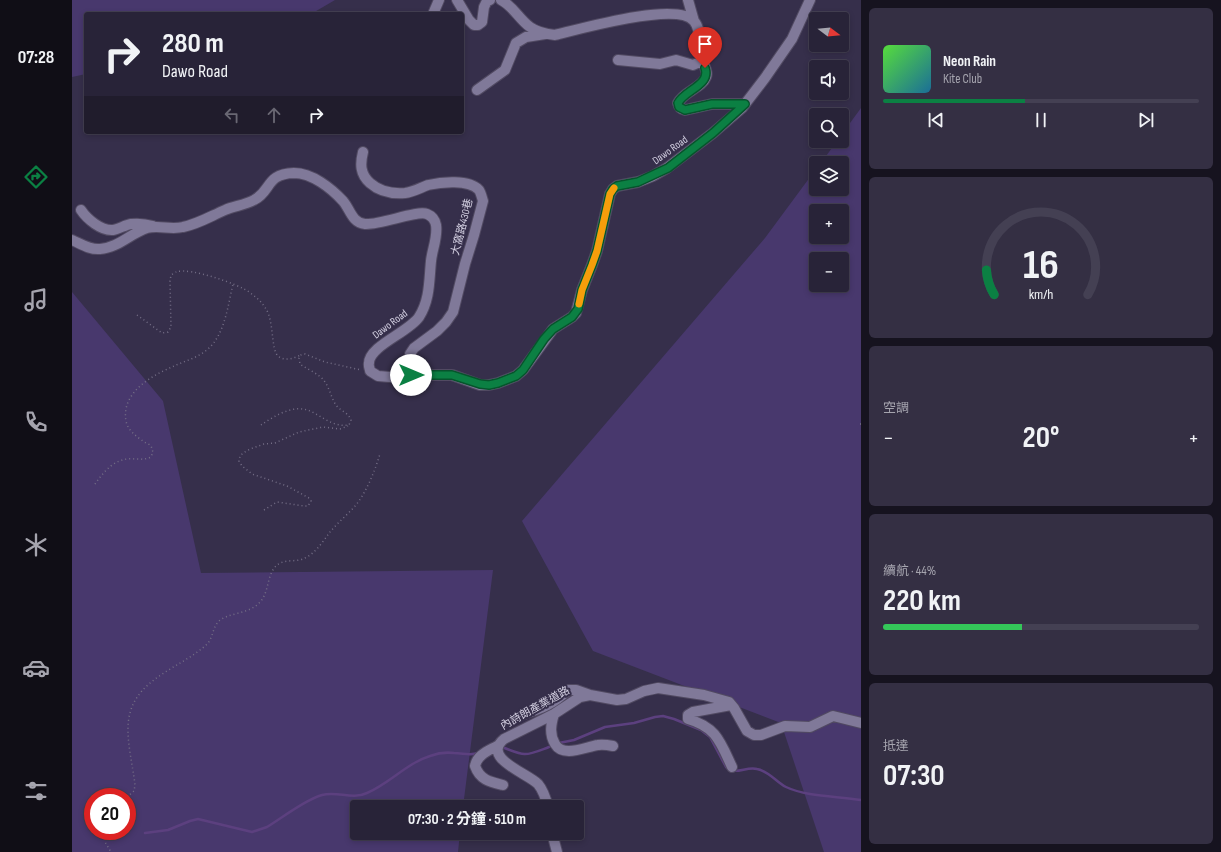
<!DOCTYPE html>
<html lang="zh-TW">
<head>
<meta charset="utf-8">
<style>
	body { margin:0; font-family:"Sofia Sans Condensed","Noto Sans TC",sans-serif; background:#342f43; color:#f1f3f6; height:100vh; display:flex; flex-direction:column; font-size:15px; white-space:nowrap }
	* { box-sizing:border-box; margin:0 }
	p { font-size:13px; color:#a5a4ae }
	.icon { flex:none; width:22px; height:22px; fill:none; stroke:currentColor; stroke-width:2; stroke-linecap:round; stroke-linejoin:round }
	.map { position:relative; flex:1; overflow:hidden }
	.drawer { display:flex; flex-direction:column; gap:8px; padding:8px; background:#16131f; width:360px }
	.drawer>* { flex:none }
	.banner { position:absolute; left:12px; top:12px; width:380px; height:122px; border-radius:4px; box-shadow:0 2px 6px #0003,0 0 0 1px #444053; background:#282338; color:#f1f3f6; overflow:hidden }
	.needle { width:26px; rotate:106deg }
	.tools { position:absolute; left:737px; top:12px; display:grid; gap:8px }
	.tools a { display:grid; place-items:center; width:40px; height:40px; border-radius:4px; background:#282338; box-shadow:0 2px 6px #0003,0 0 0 1px #444053; font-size:20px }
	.speed { position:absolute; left:12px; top:788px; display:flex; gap:8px; font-size:20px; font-weight:700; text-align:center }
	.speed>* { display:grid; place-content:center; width:52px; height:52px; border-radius:50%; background:#282338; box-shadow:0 2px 6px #0003,0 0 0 1px #444053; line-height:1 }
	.speed .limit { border:6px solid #d22; background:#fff; color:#111 }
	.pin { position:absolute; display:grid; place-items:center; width:34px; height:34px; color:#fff; margin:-41px -17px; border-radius:50% 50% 50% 0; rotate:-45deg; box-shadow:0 0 4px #0007 }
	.pin .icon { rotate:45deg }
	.me { position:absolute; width:44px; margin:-22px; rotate:90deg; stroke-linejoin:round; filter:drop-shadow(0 0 3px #0008) }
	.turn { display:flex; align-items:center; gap:14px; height:84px; padding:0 12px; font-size:18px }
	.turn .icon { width:52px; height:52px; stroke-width:2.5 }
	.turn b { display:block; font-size:28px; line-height:34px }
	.lanes { display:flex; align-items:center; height:38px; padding:0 12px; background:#0003; justify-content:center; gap:20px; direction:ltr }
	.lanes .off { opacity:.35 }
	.big { font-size:30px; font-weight:700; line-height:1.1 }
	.drawer .widget { flex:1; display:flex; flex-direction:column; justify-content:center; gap:6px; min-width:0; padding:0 14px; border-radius:6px; background:#342f43 }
	.drawer .dial { align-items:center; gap:0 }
	.dial svg { height:104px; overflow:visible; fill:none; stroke:#444053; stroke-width:7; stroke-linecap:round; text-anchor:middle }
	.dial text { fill:#f1f3f6; stroke:none }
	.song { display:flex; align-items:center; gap:12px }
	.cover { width:48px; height:48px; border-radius:6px; background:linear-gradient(135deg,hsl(110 70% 55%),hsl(200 70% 35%)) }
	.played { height:4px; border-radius:2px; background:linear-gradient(90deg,#0b8043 45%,#444053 45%) }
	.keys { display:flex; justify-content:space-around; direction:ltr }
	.heat { display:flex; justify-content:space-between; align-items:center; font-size:22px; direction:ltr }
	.charge { height:6px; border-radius:3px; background:linear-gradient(90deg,#34c759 44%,#444053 0) }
	.trip { position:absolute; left:278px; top:800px; width:234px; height:40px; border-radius:4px; background:#282338; box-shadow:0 2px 6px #0003,0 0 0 1px #444053; font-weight:700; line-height:40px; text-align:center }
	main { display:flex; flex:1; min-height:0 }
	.tab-bar { display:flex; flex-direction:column; width:72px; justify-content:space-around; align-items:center; background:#100e16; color:#a5a4ae }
	.tab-bar .icon { width:28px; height:28px }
	.tab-bar .on { color:#0b8043 }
	.tab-bar b { font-size:18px; color:#f1f3f6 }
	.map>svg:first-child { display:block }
	.green { fill:#48386d; fill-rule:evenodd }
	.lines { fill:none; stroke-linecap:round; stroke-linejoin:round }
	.stream { stroke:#5c407f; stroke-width:2.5 }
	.minor-casing { stroke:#514a62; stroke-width:12 }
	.path { stroke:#746e86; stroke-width:1.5; stroke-dasharray:1 3; stroke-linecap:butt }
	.minor { stroke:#807999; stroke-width:10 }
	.route-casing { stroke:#07532c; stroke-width:10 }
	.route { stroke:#0b8043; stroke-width:7 }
	.slow { stroke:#f59e0b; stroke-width:7 }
	.labels { text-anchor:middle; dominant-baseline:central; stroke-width:4; stroke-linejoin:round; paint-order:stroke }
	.street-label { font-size:11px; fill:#d4d0e2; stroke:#362f4b }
</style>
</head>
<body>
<main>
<nav class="tab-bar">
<b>07:28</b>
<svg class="icon on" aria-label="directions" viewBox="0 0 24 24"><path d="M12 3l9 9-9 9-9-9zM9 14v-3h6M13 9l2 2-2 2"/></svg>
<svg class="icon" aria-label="music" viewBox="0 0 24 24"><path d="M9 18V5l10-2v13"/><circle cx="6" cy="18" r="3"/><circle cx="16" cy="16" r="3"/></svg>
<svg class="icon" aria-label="phone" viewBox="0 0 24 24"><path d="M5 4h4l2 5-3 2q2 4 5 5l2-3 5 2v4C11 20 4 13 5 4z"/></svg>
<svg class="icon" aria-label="climate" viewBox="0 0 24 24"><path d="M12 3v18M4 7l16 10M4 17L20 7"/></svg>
<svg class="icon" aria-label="car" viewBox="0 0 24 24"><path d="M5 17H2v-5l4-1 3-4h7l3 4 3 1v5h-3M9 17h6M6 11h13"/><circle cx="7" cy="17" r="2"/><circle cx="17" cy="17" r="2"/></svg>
<svg class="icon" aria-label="filters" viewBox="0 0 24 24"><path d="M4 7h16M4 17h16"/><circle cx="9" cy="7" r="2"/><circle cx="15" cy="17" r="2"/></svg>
</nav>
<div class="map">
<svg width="789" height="852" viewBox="0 0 789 852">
	<rect width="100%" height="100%" fill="#362f4b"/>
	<path class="green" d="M0,0H263L239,14H14V74L0,77Z
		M789,108V852H752L709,723L521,651L450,521L693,238L744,169V189H770V163H749L765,141H770V134ZM744,211H770V237H744ZM744,259H770V285H744Z
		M0,292L91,401L129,573L421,570L391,807H285V833H388L386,852H0ZM21,797H55V831H21Z"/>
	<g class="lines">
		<path class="stream" d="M487,743L502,740L533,727L562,723L583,717L591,716L602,719L629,730L638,737L654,767C663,776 674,766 685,769C697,771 704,782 714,787C735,797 765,796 789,800
			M430,747C455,757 453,756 477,747
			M73,833L96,830L118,821L126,819L180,832L195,827C210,818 234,799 250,795C266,791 280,800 295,793C318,783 335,763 358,756C366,753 374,752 382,753C391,753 398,756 406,753"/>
		<g class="minor-casing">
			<path id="minor" d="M385,0L397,20L402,25H406L410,22L412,7L415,1L418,0
				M429,0C441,6 447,19 458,27C465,32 474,34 483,35C508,29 605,1 622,21C629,29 627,42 628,51C628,59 637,71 634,77C630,88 612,91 606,103C607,108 609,109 613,110L640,104H673
				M616,0L622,21
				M361,14L367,0
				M546,60L588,64L604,60L621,65L630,61
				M405,90L433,70L444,43L454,37L473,34
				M291,152C288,164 288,174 298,183C307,191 320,194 333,193C341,192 348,188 356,185C369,182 397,179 407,190C409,193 410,198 411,201L402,235L393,264L381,312L374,322L365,331L342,348L338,354L339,375
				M9,210C15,219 29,231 41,230C47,229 53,225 59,224C67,223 74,224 81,226
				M0,240C9,244 18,250 28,249C46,248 59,233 75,228C87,225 99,230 111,227C126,224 139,216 153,210C162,206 173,205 182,200C200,191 193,174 222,173C240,173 259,188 271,201C278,209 280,223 293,224C309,225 345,210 355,214C360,216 363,220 364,225C366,237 360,250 359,261C357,281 358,300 347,317C337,332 297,346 297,363C296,365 298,369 298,371L306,376L318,377L350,374L361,375H380L408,385H417L426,383L444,376L451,370L481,329L500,317L504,313L510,290L520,265L525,251L538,194L541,189L545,186L566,182L581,176L595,168L641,133L670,108L693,78L720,39L738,0
				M659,705L621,712L616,715V719C644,727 648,741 660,767
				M452,714C471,708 481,704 496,690H504L518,695
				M482,714C479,724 477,734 483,744C491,758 513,747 526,745C531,744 536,745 541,746
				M425,746C416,751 405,755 403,766C408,780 418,782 431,785
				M476,807C474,799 471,790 466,784C455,773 409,758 432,739L482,714L508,697L518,695L545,700L554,699L572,691L586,688L632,695L657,702L662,708L675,731L682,735H689L713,726L738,727L761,716L789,723
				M480,833L485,852"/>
		</g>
		<path class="path" d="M65,315L90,333L96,332L99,327L98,281L99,275C101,274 103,272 104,272C118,267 166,284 177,292C184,297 190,302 194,309C202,321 199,350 206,356C213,362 222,358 229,355
			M788,424H789
			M189,425C204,415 224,402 242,413C253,419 263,427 277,425L279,420C276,412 268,411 264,405C259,398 258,389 253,382C248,374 236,370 228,364L227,358L229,355L233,354L253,362L289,370
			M23,484C31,473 40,461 55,459C63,458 71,461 79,457L81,452C80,450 80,448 79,446C79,445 74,443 74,443C65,437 56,431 54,421C49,393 79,376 100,367C112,361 126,358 136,349C153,334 156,305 161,284
			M192,510L205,502L232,506H236L239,501L237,498L215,486L180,474L170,466L167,461L168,456L171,453L178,449L192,444L203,443L227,432L251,427L268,429L276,426
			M55,797L62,791L63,785C61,765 52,733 58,713C67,678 109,667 133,646C141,640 140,629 146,622C155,612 178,615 189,601C197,591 195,575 204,566C212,558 224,563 233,558C244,553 251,541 258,532C267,521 279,512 287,501C297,486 303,470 308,454
			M32,831L33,842L39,852"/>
		<use href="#minor" class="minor"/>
	</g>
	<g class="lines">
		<g class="route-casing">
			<path id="route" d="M339,375L350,374L361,375H380L408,384L417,385L426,383L444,376L451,370L472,339L481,329L500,317L506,309L510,290L520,265L525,251L538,194L541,189L545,186L566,182L596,168L641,133L673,104H640L613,110L607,107L606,103C613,90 639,85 633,68"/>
		</g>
		<use href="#route" class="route"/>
		<path class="slow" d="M507,304L510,290L520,265L525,251L538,194L542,188"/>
	</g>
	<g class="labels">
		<g class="street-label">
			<text transform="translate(598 150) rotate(-36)">Dawo Road</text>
			<text transform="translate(390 227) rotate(-76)">大窩路430巷</text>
			<text transform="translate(318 324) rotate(-37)">Dawo Road</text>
			<text transform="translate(463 708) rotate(-29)">內詩朗產業道路</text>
		</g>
	</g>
</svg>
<div class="tools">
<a><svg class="needle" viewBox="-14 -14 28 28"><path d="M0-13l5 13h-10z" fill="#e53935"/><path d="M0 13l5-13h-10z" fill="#a5a4ae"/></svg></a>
<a><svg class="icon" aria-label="sound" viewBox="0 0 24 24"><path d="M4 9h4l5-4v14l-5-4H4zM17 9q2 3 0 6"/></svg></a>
<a><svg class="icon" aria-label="search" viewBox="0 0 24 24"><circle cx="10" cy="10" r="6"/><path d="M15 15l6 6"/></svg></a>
<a><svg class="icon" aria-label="layers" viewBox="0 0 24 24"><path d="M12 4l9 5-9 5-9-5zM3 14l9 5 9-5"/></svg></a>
<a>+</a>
<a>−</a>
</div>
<div class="speed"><div class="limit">20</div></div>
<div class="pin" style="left:633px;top:68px;background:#d93025"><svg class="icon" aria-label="arrive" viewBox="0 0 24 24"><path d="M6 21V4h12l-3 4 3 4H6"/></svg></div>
<svg class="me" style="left:339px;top:375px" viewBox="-20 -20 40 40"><circle r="19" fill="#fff"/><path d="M0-13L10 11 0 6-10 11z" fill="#0b8043"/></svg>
<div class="trip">07:30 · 2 分鐘 · 510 m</div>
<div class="banner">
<div class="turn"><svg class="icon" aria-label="right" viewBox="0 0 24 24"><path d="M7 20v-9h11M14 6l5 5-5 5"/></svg><div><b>280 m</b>Dawo Road</div></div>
<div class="lanes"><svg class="icon off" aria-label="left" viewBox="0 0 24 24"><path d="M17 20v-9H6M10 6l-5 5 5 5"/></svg><svg class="icon off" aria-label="ahead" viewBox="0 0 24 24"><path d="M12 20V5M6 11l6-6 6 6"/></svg><svg class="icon" aria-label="right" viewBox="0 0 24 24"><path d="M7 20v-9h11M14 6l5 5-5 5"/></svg></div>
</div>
</div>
<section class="drawer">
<div class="widget">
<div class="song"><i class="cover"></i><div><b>Neon Rain</b><p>Kite Club</p></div></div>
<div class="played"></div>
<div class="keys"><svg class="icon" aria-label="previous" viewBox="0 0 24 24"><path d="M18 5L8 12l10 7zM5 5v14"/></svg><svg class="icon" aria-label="pause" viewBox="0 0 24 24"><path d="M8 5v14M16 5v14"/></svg><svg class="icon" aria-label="next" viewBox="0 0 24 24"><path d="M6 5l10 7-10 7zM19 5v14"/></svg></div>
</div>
<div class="widget dial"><svg viewBox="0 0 100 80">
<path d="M14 69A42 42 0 1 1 86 69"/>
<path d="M14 69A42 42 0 0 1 8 50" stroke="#0b8043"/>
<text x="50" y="56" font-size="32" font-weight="700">16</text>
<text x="50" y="72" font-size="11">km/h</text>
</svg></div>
<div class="widget"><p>空調</p>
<div class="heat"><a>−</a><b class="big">20°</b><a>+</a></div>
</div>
<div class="widget"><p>續航 · 44%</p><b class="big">220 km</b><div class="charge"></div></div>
<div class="widget"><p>抵達</p><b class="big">07:30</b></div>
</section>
</main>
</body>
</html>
